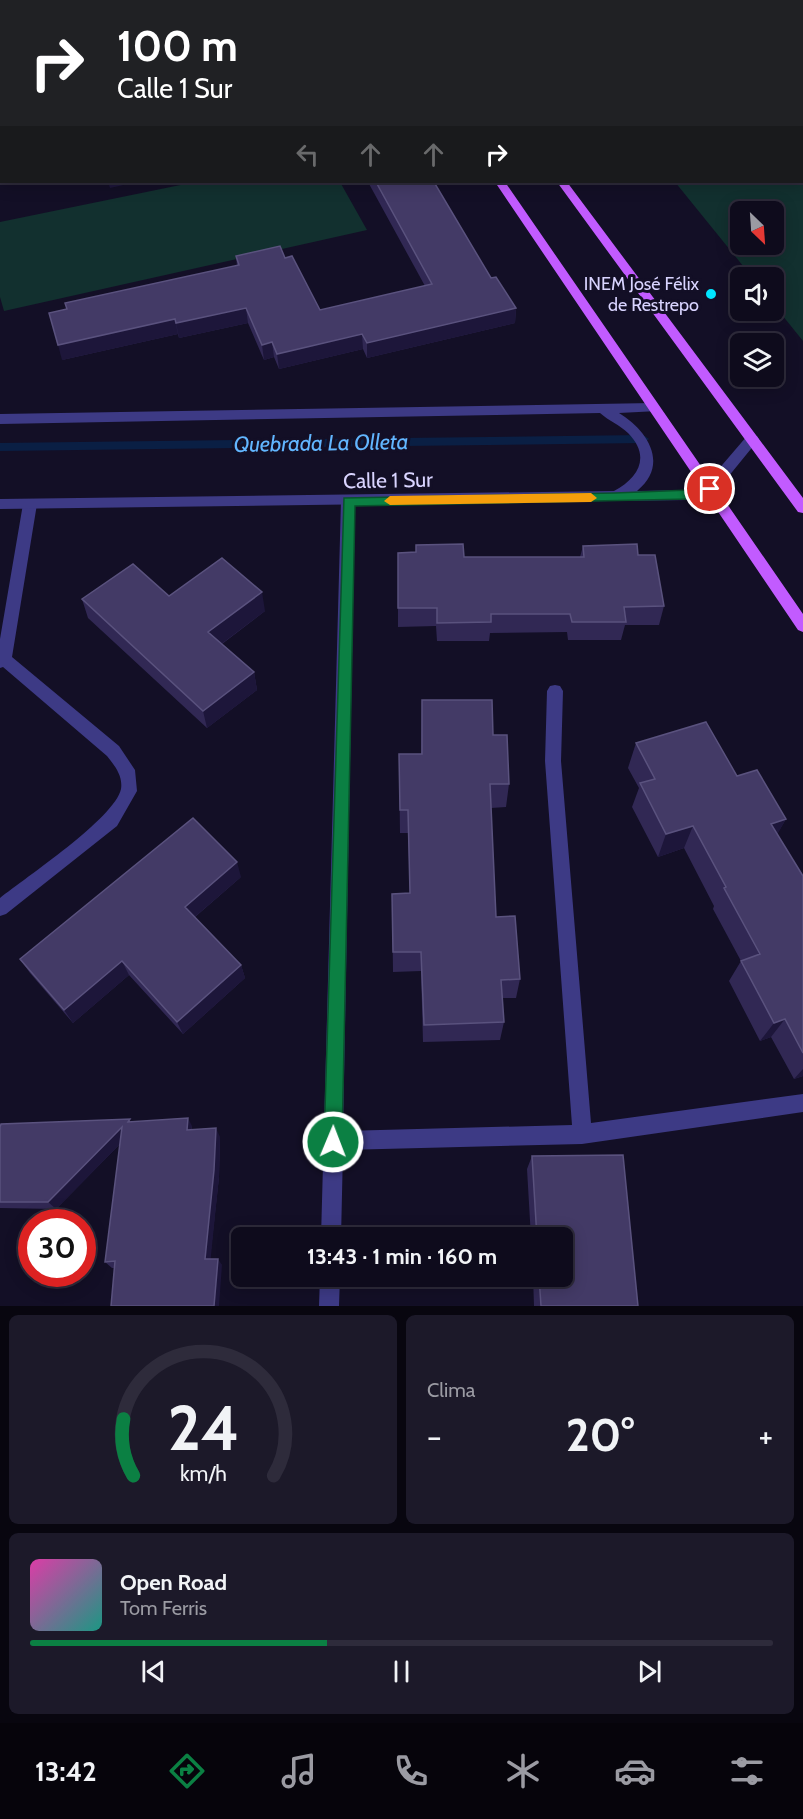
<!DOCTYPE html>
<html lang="es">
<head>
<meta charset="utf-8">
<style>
	body { margin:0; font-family:Cabin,sans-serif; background:#1c1929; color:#f1f3f6; height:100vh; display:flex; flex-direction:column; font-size:22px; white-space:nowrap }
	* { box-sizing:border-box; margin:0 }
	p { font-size:20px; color:#9b9ba3 }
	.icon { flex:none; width:33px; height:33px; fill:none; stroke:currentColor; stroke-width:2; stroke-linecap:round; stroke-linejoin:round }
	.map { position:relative; height:1306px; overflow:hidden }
	.details { display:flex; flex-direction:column; gap:9px; padding:9px; background:#08060f; flex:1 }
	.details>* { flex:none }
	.banner { position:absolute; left:0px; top:0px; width:804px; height:183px; box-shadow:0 3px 15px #0003,0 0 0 2px #2e2b3b; background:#202124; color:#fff; overflow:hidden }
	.needle { width:39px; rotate:155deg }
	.fabs { position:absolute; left:730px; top:201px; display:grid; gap:12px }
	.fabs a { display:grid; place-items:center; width:54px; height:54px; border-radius:9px; background:#0e0b1c; box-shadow:0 3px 15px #0003,0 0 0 2px #2e2b3b; font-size:30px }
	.speed { position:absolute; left:18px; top:1209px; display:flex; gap:12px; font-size:30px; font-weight:700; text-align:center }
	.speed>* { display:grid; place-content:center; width:78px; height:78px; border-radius:50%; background:#0e0b1c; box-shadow:0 3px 15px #0003,0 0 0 2px #2e2b3b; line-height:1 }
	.speed .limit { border:9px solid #d22; background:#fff; color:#111 }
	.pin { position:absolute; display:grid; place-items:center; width:51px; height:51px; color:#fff; margin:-26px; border:3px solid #fff; border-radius:50%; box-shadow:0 2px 6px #0007 }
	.me { position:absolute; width:66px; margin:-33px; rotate:1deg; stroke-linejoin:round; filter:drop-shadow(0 0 4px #0008) }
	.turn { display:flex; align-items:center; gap:21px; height:126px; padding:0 18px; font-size:27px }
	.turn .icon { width:78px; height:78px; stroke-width:2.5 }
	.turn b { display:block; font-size:42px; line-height:51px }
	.lanes { display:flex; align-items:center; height:57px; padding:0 18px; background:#0003; justify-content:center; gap:30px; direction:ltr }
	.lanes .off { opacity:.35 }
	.big { font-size:45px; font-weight:800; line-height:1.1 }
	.details .card { flex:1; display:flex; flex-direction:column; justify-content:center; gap:9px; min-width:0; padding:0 21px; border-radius:9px; background:#1c1929 }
	.details .dial { align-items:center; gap:0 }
	.dial svg { height:156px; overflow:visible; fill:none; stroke:#2e2b3b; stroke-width:7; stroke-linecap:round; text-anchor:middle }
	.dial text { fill:#f1f3f6; stroke:none }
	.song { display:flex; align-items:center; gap:18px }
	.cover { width:72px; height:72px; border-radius:9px; background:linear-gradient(135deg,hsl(320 70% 55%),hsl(170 70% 35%)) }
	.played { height:6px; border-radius:3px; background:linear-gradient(90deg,#0b8043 40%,#2e2b3b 40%) }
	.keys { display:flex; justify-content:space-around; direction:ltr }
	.heat { display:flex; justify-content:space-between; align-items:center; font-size:33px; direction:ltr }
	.details .tiles { flex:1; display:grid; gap:9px; grid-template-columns:1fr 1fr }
	.card:last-child { grid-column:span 2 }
	.trip { position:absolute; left:231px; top:1227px; width:342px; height:60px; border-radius:9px; background:#0e0b1c; box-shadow:0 3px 15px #0003,0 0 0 2px #2e2b3b; font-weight:800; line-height:60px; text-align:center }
	.dock { display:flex; height:96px; justify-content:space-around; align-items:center; background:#06040b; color:#9b9ba3 }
	.dock .icon { width:42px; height:42px }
	.dock .current { color:#0b8043 }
	.dock b { font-size:27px; color:#f1f3f6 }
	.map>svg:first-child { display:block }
	.green { fill:#12302f; fill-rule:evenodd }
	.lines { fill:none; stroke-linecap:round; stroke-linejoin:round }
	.stream { fill:#0a1f44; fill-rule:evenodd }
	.service { fill:#3d3a85; fill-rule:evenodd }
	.minor { fill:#3d3a85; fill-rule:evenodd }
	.tertiary { fill:#3d3a85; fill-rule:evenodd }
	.primary { fill:#c25bff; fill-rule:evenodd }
	.wall { fill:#312854 }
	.shaded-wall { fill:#1d163a }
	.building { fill:#433a66; stroke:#5a527e; stroke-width:1.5 }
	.route { fill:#0b8043; stroke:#07532c; stroke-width:1.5 }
	.slow { fill:#f59e0b }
	.poi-dot { fill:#00e5ff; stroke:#130f26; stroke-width:2 }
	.labels { text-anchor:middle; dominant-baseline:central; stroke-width:6; stroke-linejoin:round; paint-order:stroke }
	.far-poi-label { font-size:18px; fill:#d9d4ff; stroke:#130f26; text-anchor:end }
	.street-label { font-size:21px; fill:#d9d4ff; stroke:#130f26 }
	.water-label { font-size:22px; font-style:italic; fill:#62b6ff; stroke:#130f26 }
</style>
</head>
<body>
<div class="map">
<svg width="803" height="1306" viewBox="0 0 803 1306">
	<rect width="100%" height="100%" fill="#130f26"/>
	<path class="green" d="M803,150V341L774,305V278L752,277L675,182H802ZM741,212H774V244H741Z
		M195,182H340L367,230L4,311L0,297V222Z"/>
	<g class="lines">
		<path class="stream" d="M643,435L649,439L643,443L0,451V443Z"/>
		<path class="service" d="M342,0H352L342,2Z
			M0,72H2V78H0Z"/>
		<path class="minor" d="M348,496L355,501L343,1131L572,1125L545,761L547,691L550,686L555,685L560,686L563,691L561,761L591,1123L803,1094V1112L582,1144L343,1150L341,1238H321L341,501Z
			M30,499L37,504L12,657L119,746L135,770L137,791L117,826L6,914L0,916V898C25,878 115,818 121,789C123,776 115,766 107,756L3,667L0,668V639L23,504Z
			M320,1276H340L339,1306H319Z"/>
		<path class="tertiary" d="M653,403L659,408L658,411L619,413C647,430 670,464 637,491L690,490L705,485L747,436H757L759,439L715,493L690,500L0,509V499L614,491C639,478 651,456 628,433C620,425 609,421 600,413L0,424V414Z"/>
		<path class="primary" d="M372,0H382V2H373Z
			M423,0H433V2H424Z
			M495,182H505L803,614V632L798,630Z
			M557,182H567L803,498V513L798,512Z"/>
	</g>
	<path class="wall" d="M0,0H329L330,2H2V41H0Z
		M368,182H434L491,278L516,308L515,323L367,358L363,349L279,369L274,357L264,360L248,323L179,338L178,334L62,360L237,266L236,256L285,258L320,310L425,286Z
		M583,546L638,555L664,606L659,625H625L621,640H568L567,632L490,633L489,641H437L436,626L398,627V553L416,552L464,557H580Z
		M169,596L265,611L222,644L254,672L257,690L207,728L88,618L82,599Z
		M422,700L493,735L509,784L506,807L491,808L496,917L520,979L516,998H502L504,1022L500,1040L423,1042L421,971L393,972L392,894L410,893L408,833H400L399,754H421Z
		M636,743L737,776L786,819L777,834L803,876V1076L794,1079L771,1037L760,1041L729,981L741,961L713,909L714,906L684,848L658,857L632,807L639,788L628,768Z
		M241,877L195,917L241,965L245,978L183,1034L129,975L73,1023L30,973L20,959Z
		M132,1122L192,1126V1129L220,1137L219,1177L210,1259L222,1265L112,1268L105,1262L120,1144L56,1209L0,1208V1127Z
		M532,1156L638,1306H534L533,1276H562V1238H531L527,1169Z"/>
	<path class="shaded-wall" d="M640,0H676L673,2H638Z
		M108,182H137L110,188Z
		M246,308L248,323L179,338L176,323Z
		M516,308L515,323L367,358V343Z
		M175,319L178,334L62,360L58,345Z
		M362,334L363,349L279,369L277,354Z
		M272,342L274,357L264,360L262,345Z
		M262,592L265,611L212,651L208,632Z
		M254,672L257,690L207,728L203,711Z
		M786,819L773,842L771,824Z
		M693,826L684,848L658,857L666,834Z
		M237,862L241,877L190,921L185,907Z
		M122,961L129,975L73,1023L64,1010Z
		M241,965L245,978L183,1034L177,1022Z
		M785,1019L771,1037L760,1041L774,1023Z
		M803,1069V1076L794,1079Z
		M188,1118L192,1126L191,1138L187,1130Z
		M122,1127L128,1136L56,1209L48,1202Z
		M216,1128L220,1137L219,1177L210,1265L205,1259Z
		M218,1259L222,1265L219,1306H214Z"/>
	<path class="building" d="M0,0H326V2H2V16H0Z
		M519,0H640L638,2H519Z
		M376,182H434L491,278L496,277L516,308L367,343L362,334L277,354L272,342L262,345L246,308L176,323L175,319L58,345L49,313L67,309L65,303L239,265L236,256L280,246L285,258L292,256L320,310L432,284Z
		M463,544L464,557H584L583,546L637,544L638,555H655L664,606L624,607L626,622H572L570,614H491V622L437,623V608H398V553L416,552V545Z
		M222,558L262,592L208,632L254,672L203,711L82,599L133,564L169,596Z
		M422,700H492L493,735H507L509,784H490L496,917L515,916L520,979L501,980L504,1022L424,1025L421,952H393L392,894L410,893L408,810H400L399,754H422Z
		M706,722L737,776L757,770L786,819L771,824L803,876V1053L785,1019L774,1023L741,961L760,954L724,888L726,887L693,826L666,834L640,783L655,779L636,743Z
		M193,818L237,862L185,907L241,965L177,1022L122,961L64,1010L20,959Z
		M188,1118L187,1130L216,1128L214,1170L205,1259H218L214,1306H111L115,1261L105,1262L122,1127L48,1202H0V1127L1,1124L130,1119L128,1122Z
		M623,1155L638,1306H541L539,1276H562V1238H537L532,1156Z"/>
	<path class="route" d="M710,484L716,489L714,492L690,499L355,506L342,1142L339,1148L333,1150L327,1148L324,1142L344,498L615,493L690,490Z"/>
	<path class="slow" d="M591,493L597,498L591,502L390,505L384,501L390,496Z"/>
	<circle class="poi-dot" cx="711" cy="294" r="6"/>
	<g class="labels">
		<g class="far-poi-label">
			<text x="699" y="284">INEM José Félix<tspan x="699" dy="21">de Restrepo</tspan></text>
		</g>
		<g class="street-label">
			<text transform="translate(388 480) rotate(-1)">Calle 1 Sur</text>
		</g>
		<g class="water-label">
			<text transform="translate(321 443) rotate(-1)">Quebrada La Olleta</text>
		</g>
	</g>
</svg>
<div class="fabs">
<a><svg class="needle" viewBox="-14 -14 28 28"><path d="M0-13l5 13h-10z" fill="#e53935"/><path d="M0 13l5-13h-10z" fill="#9b9ba3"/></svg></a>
<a><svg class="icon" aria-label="sound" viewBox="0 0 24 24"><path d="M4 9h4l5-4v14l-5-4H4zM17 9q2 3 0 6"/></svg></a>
<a><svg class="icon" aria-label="layers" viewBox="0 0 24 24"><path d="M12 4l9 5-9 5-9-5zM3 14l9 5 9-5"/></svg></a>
</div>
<div class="speed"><div class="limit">30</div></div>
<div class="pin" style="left:710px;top:489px;background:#d93025"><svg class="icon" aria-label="arrive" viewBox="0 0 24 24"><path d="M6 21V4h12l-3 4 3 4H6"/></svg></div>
<svg class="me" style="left:333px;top:1142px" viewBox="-20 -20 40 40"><circle r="17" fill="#0b8043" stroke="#fff" stroke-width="3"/><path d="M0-11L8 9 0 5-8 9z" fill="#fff"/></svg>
<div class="trip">13:43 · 1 min · 160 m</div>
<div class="banner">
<div class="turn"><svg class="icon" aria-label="right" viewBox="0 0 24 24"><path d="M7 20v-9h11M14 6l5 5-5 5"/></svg><div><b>100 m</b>Calle 1 Sur</div></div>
<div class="lanes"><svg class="icon off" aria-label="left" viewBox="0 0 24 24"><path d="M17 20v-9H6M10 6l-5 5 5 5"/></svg><svg class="icon off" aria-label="ahead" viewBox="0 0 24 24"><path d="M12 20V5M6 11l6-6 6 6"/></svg><svg class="icon off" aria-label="ahead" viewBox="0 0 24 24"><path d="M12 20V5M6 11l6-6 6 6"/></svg><svg class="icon" aria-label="right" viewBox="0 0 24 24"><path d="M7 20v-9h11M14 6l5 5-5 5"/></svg></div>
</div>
</div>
<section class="details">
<div class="tiles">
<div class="card dial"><svg viewBox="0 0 100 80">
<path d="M14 69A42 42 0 1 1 86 69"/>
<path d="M14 69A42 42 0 0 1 9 40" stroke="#0b8043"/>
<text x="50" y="56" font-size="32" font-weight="700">24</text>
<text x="50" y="72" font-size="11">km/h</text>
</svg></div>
<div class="card"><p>Clima</p>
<div class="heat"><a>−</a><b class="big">20°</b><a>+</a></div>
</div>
<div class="card">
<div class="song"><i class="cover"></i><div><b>Open Road</b><p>Tom Ferris</p></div></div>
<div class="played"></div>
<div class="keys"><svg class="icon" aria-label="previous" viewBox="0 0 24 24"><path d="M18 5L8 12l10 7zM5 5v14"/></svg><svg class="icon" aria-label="pause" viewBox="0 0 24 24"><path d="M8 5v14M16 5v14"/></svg><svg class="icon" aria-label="next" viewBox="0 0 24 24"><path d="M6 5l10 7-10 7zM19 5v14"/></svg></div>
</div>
</div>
</section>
<nav class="dock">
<b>13:42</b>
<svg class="icon current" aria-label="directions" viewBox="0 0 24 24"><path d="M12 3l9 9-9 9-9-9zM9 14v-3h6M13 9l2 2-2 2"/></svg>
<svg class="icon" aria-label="music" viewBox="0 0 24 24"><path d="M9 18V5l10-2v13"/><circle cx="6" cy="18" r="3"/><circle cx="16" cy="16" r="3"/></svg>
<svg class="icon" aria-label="phone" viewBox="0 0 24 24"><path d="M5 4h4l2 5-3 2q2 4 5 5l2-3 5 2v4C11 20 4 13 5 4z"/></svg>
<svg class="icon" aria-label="climate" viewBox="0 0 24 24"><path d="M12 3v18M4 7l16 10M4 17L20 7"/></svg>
<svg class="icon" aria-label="car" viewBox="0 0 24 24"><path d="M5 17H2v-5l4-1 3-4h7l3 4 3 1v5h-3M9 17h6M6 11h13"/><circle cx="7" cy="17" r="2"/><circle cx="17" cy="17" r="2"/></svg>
<svg class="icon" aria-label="filters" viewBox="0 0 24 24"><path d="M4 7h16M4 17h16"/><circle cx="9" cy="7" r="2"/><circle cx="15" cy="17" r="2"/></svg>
</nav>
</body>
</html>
